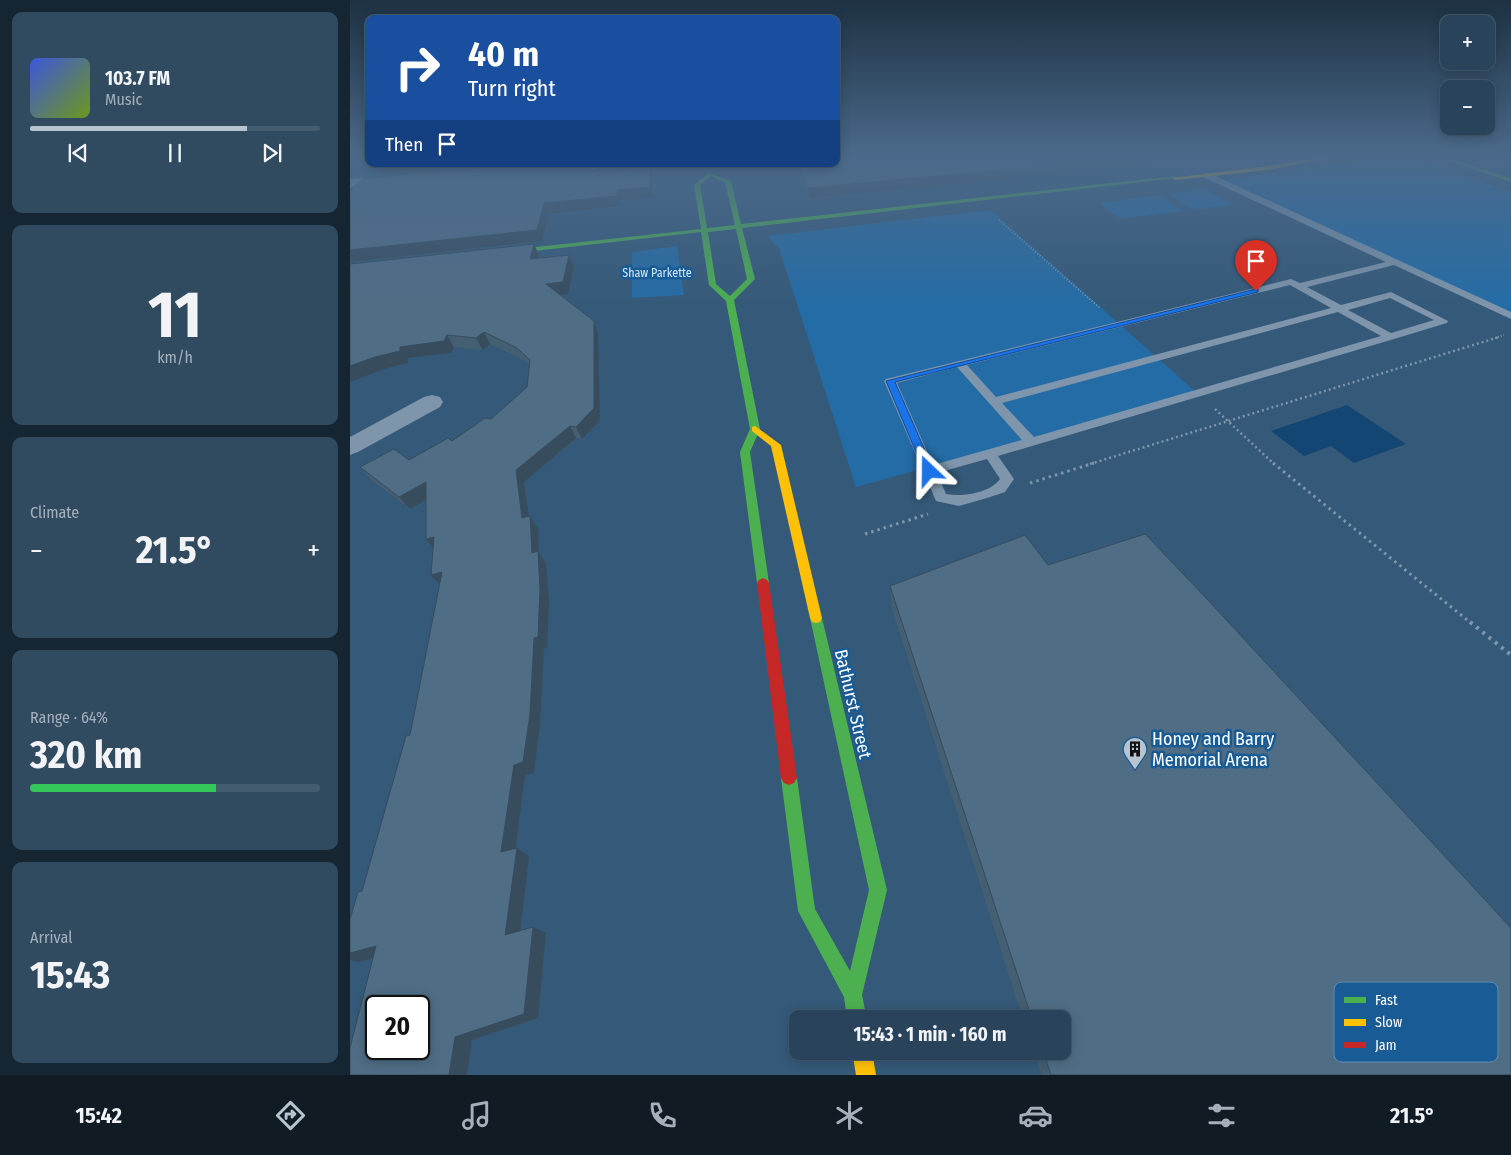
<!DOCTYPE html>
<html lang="en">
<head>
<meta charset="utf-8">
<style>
	body { margin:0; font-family:"Fira Sans Condensed",sans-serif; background:#304a60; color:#f1f3f6; height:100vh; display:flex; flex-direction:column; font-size:19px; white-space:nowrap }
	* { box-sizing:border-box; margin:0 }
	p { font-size:16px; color:#a5b0bb }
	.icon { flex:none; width:28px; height:28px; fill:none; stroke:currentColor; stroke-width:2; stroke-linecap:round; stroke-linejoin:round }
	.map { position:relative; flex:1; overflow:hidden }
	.drawer { display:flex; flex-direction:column; gap:12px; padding:12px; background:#162532; width:350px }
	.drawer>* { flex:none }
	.banner { position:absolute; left:15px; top:15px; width:475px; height:152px; border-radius:10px; box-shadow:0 2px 12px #0003,0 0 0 1px #445c70; background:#1a4fa0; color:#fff; overflow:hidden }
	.buttons { position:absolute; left:1090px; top:15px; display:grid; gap:10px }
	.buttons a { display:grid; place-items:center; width:55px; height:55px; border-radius:10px; background:#28435a; box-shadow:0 2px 12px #0003,0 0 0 1px #445c70; font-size:25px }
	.speed { position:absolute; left:15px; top:995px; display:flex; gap:10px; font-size:25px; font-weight:700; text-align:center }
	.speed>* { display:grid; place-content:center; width:65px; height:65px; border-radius:50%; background:#28435a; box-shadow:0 2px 12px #0003,0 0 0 1px #445c70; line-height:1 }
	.speed .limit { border:2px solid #111; border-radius:8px; background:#fff; color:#111 }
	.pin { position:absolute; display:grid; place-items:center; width:42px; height:42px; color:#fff; margin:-51px -21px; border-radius:50% 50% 50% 0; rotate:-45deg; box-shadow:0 0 5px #0007 }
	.pin .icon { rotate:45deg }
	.me { position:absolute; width:55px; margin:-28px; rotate:337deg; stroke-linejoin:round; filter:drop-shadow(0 0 4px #0008) }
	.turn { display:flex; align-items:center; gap:18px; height:105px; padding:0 20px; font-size:22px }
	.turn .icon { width:65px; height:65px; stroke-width:2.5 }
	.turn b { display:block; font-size:35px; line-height:42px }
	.then { display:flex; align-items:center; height:48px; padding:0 20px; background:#0003; gap:10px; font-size:19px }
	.big { font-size:38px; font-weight:700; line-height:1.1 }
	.drawer .card { flex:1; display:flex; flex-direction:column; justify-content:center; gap:8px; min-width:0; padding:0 18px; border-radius:10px; background:#304a60 }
	.drawer .dial { align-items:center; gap:0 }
	.dial b { font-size:65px; line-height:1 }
	.song { display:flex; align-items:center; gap:15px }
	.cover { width:60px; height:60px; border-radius:8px; background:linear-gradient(135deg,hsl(230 70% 55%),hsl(80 70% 35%)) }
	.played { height:5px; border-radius:2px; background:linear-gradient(90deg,#b8c5d0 75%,#445c70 75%) }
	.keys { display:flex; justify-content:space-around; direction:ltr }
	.heat { display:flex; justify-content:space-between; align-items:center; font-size:28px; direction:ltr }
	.charge { height:8px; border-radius:4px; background:linear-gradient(90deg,#34c759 64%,#445c70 0) }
	.trip { position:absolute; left:439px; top:1010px; width:282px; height:50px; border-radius:10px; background:#28435a; box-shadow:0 2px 12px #0003,0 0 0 1px #445c70; font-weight:700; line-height:50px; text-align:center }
	.dock { display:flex; height:80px; justify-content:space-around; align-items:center; background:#101b24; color:#a5b0bb }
	.dock .icon { width:35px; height:35px }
	.dock .active { color:#b8c5d0 }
	.dock b { font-size:22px; color:#f1f3f6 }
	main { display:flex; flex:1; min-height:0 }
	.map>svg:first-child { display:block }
	.green { fill:#246ca6 }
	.water { fill:#134672 }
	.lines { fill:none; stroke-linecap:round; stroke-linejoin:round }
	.path-far3 { stroke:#7e95ab; stroke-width:2; stroke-dasharray:1 2; stroke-linecap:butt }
	.path-far2 { stroke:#7e95ab; stroke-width:2.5; stroke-dasharray:2 3; stroke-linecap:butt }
	.path-far1 { stroke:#7e95ab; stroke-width:3; stroke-dasharray:2.5 4; stroke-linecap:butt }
	.path { stroke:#7e95ab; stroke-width:4; stroke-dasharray:3 5; stroke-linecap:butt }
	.lane { fill:#7e95ab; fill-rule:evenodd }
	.street { fill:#7e95ab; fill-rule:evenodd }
	.fast { fill:#4caf50; fill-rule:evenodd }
	.slow { fill:#ffc107; fill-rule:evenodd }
	.jam { fill:#c62828; fill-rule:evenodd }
	.wall { fill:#445e72 }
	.shaded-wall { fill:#374c5d }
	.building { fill:#4f6d85; stroke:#374c5d; fill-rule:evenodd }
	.route { fill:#1a73e8; stroke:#114b97 }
	.labels { text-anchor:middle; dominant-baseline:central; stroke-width:5; stroke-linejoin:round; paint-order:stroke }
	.far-park-label { font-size:12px; fill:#d1e8fb; stroke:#195b94 }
	.near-street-label { font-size:18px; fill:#fff; stroke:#195b94 }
	.near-poi-label { font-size:18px; fill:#fff; stroke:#195b94; text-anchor:start }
	.key { fill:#195b94; stroke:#5e8cb4; stroke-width:1 }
	.key-label { font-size:14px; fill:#fff }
</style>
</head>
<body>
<main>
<section class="drawer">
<div class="card">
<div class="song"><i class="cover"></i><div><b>103.7 FM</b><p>Music</p></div></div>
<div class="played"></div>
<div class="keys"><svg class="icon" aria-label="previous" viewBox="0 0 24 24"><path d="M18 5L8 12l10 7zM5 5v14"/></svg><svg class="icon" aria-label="pause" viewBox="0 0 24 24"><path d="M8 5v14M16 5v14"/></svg><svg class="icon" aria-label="next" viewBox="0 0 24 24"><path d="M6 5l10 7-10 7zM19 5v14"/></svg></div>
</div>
<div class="card dial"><b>11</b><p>km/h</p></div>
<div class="card"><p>Climate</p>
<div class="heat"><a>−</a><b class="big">21.5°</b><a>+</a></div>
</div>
<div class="card"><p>Range · 64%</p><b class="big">320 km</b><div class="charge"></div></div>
<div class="card"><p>Arrival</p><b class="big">15:43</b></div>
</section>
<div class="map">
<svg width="1161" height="1075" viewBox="0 0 1161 1075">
	<rect width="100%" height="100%" fill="#355978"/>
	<path class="green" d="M1039,157H1059L1161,192V315L868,181Z
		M855,189L881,205L843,210L818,194Z
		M810,195L833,211L769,219L749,203Z
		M641,210L847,393L506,487L429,248L417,236Z
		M327,246L334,295L282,298V252Z"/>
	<path class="water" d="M997,405L1056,444L1004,463L981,446L954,456L921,431Z"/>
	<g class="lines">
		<path class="path-far3" d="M649,220L750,308
			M1145,338L1154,335"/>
		<path class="path-far2" d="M865,409L924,464
			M740,464L1149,337"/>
		<path class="path-far1" d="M923,463L1121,623
			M680,483L744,463
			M515,534L578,514"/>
		<path class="path" d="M1120,622L1161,655"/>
		<path class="lane" d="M853,173H859L1161,312V319L1044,265L957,287L991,305L1041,292L1098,321L1097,323L1044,339L648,456L664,479L655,492L637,498L609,506L586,501L534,381L536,379L941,279L950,283L1036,262L853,177ZM940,285L981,308L646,397L617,365ZM1040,298L1084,320L1041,333L998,310ZM988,312L1031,336L684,437L652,403ZM607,367L672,440L583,465L547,383ZM637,459L650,479C640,493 613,497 596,494L587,473Z"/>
		<path class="street" d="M191,164H248L249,166L243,170H196L192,169L190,166Z
			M46,175L53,179L51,182L0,187V179Z
			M82,395L90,397L93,402L90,407L8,452L0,455V437L74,397Z"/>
		<path class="fast" d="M1088,157H1095L1161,178V182Z
			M358,173L381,181L391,224L825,176L828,178L392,228L405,279L384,300L410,429L400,452L419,583L417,586H409L407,583L390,452L400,429L376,301L359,285L351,232L150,255L147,253L150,251L351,229L344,185ZM361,176L375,182L385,225L357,228L350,185ZM386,229L397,279L380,296L366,284L358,232Z
			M466,613L470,614L472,618L537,890L512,995L517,1019H497L494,997L448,911L431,778L434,773L439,771L444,773L447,778L465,909L500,971L519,890L460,618L462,614Z"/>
		<path class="slow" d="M974,157H986L918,170L825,180L822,178L918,166Z
			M405,426L431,445L472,618L470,622L466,623L462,622L460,618L421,446L402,431V427Z
			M502,1051H522L526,1075H506Z"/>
		<path class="jam" d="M413,578L417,580L419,583L447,778L444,783L439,785L434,783L431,778L407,583L409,580Z"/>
	</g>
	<path class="wall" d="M1131,157H1161V164L1152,161L1147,162Z
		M250,164H300L303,197L270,200V206L198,214L192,241L0,262L236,168L244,171L265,172L285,166L287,165L269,168H251Z
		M429,164H486L773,168L460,198L447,170L432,172Z
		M184,244L189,255L188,259L224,266L218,294L209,295L248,333L250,420L232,439L226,438L174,482L179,516L188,529L189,553L196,563L199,602L197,648L194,649L190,725L184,773L175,775L166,848L179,856L170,931L183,927L196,933L188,1018L122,1040L23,958L9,962L12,891L60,735L90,585L76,500L60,509L20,479L10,467L59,460L102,441L141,419L177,387L180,366L174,360L140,344L133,350L104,347L101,353L58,358V363L34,369L0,382V264Z
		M540,586L1161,1075H691L684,1051H712V1019H673L542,609Z"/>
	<path class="shaded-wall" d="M789,157H863L773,168L460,198L458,188Z
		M1151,157H1154L1152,161L1147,162Z
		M42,164H158L31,175L25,165Z
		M268,164H293L269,168Z
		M299,164H300L301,166L303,197L270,200V206L198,214L192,241L0,262V250L194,203L267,190Z
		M431,164H446L447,170L432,172Z
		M184,244L189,255L185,270L180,259Z
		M219,255L224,266L218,294L201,296L196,284Z
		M244,321L248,333L250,420L232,439L226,427Z
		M134,332L140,344L133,350L126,338Z
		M97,335L104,347L101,353L58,358V363L34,369L0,382V366L50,347Z
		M220,426L226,438L174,482L181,531L172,518L166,470Z
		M76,482L85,495L60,509L49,497Z
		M180,516L188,529L189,553L196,563L199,602L197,648L194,649L190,725L184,773L175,775L164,861L151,852L182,553Z
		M84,537L86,552L76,539Z
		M92,572V587L81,575Z
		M167,848L179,856L169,942L155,935Z
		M183,927L196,933L188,1018L122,1040L117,1075H99L105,1037Z
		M26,946L44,952L9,962L0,960V953Z"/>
	<path class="building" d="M486,157H789L458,188L447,164H486Z
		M27,164H42L25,165Z
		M177,164H232L236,168L244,171L265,172L285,166L289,164H299L300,187L267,190V196L194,203L187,230L0,250V191L14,178Z
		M184,244L180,259L219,255L213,282L196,284L244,321V408L226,427L220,426L166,470L172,518L180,516L182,553L188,551L190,589L188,637L184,638L180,714L173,762L164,765L151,852L167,848L155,935L183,927L174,1014L105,1037L99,1075H0V1048L26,946L0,953V919L8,892L12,891L56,736L60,735L92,572L81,575L84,537L76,539V482L49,497L10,467L44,449L59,460L98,438L102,441L135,418L141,419L177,387L180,360L167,348L134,332L126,338L97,335L94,341L50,347V351L25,357L0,366V264ZM26,1006H69V1049H26Z
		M795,534L856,598L1161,928V1075H701L693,1051H712V1019H682L540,586L675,535L698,565Z"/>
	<linearGradient id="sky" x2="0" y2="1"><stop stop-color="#1d3142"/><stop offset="0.51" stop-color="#4b6a8b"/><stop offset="1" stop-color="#4b6a8b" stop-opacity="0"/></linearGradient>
	<rect width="1161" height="307" fill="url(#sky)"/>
	<path class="route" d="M906,289H908V292L545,382L584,471L579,474L574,471L536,381Z"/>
	<defs>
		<g id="building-pin" transform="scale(1.25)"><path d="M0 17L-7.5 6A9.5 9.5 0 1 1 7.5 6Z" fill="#b8c5d0" stroke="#195b94"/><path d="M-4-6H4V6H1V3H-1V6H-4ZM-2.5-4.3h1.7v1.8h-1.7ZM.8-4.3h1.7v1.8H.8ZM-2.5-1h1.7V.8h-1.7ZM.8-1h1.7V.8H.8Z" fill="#111"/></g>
	</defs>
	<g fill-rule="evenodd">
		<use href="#building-pin" x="785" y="749"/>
	</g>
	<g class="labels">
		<g class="far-park-label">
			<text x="307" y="273">Shaw Parkette</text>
		</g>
		<g class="near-street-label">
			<text transform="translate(503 704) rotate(77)">Bathurst Street</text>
		</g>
		<g class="near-poi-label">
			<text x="802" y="739">Honey and Barry<tspan x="802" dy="21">Memorial Arena</tspan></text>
		</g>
	</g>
	<rect x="984" y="982" width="164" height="80" rx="8" class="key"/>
	<rect x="994" y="997" width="22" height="6" fill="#4caf50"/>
	<rect x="994" y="1019" width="22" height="7" fill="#ffc107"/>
	<rect x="994" y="1042" width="22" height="6" fill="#c62828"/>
	<g class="key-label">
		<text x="1025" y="1005">Fast</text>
		<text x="1025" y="1027">Slow</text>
		<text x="1025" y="1050">Jam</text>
	</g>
</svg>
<div class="buttons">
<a>+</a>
<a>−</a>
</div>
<div class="speed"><div class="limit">20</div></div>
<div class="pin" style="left:906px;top:291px;background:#d93025"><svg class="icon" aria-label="arrive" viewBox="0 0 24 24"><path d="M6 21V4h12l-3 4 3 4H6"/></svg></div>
<svg class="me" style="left:579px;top:471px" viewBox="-20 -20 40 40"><path d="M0-17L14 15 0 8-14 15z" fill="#1a73e8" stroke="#fff" stroke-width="4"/></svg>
<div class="trip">15:43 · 1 min · 160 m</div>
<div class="banner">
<div class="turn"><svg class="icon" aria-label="right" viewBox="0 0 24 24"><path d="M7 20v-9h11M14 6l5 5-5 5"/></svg><div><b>40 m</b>Turn right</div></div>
<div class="then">Then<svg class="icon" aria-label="arrive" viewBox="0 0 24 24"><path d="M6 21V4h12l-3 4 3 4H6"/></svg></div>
</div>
</div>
</main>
<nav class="dock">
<b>15:42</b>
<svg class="icon active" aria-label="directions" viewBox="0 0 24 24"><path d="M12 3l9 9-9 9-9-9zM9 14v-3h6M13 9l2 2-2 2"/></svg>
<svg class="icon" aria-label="music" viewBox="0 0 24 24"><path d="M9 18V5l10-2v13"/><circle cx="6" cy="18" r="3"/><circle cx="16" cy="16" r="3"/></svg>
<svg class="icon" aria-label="phone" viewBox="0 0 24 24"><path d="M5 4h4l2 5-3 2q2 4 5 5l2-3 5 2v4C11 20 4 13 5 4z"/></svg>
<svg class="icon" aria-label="climate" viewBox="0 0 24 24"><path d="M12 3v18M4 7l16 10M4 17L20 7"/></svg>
<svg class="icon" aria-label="car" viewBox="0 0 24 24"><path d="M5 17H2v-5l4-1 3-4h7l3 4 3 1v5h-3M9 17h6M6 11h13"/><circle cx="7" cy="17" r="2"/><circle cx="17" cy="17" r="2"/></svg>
<svg class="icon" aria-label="filters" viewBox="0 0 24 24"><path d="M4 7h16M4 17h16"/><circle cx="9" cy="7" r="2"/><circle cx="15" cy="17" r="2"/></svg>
<b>21.5°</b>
</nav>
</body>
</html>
